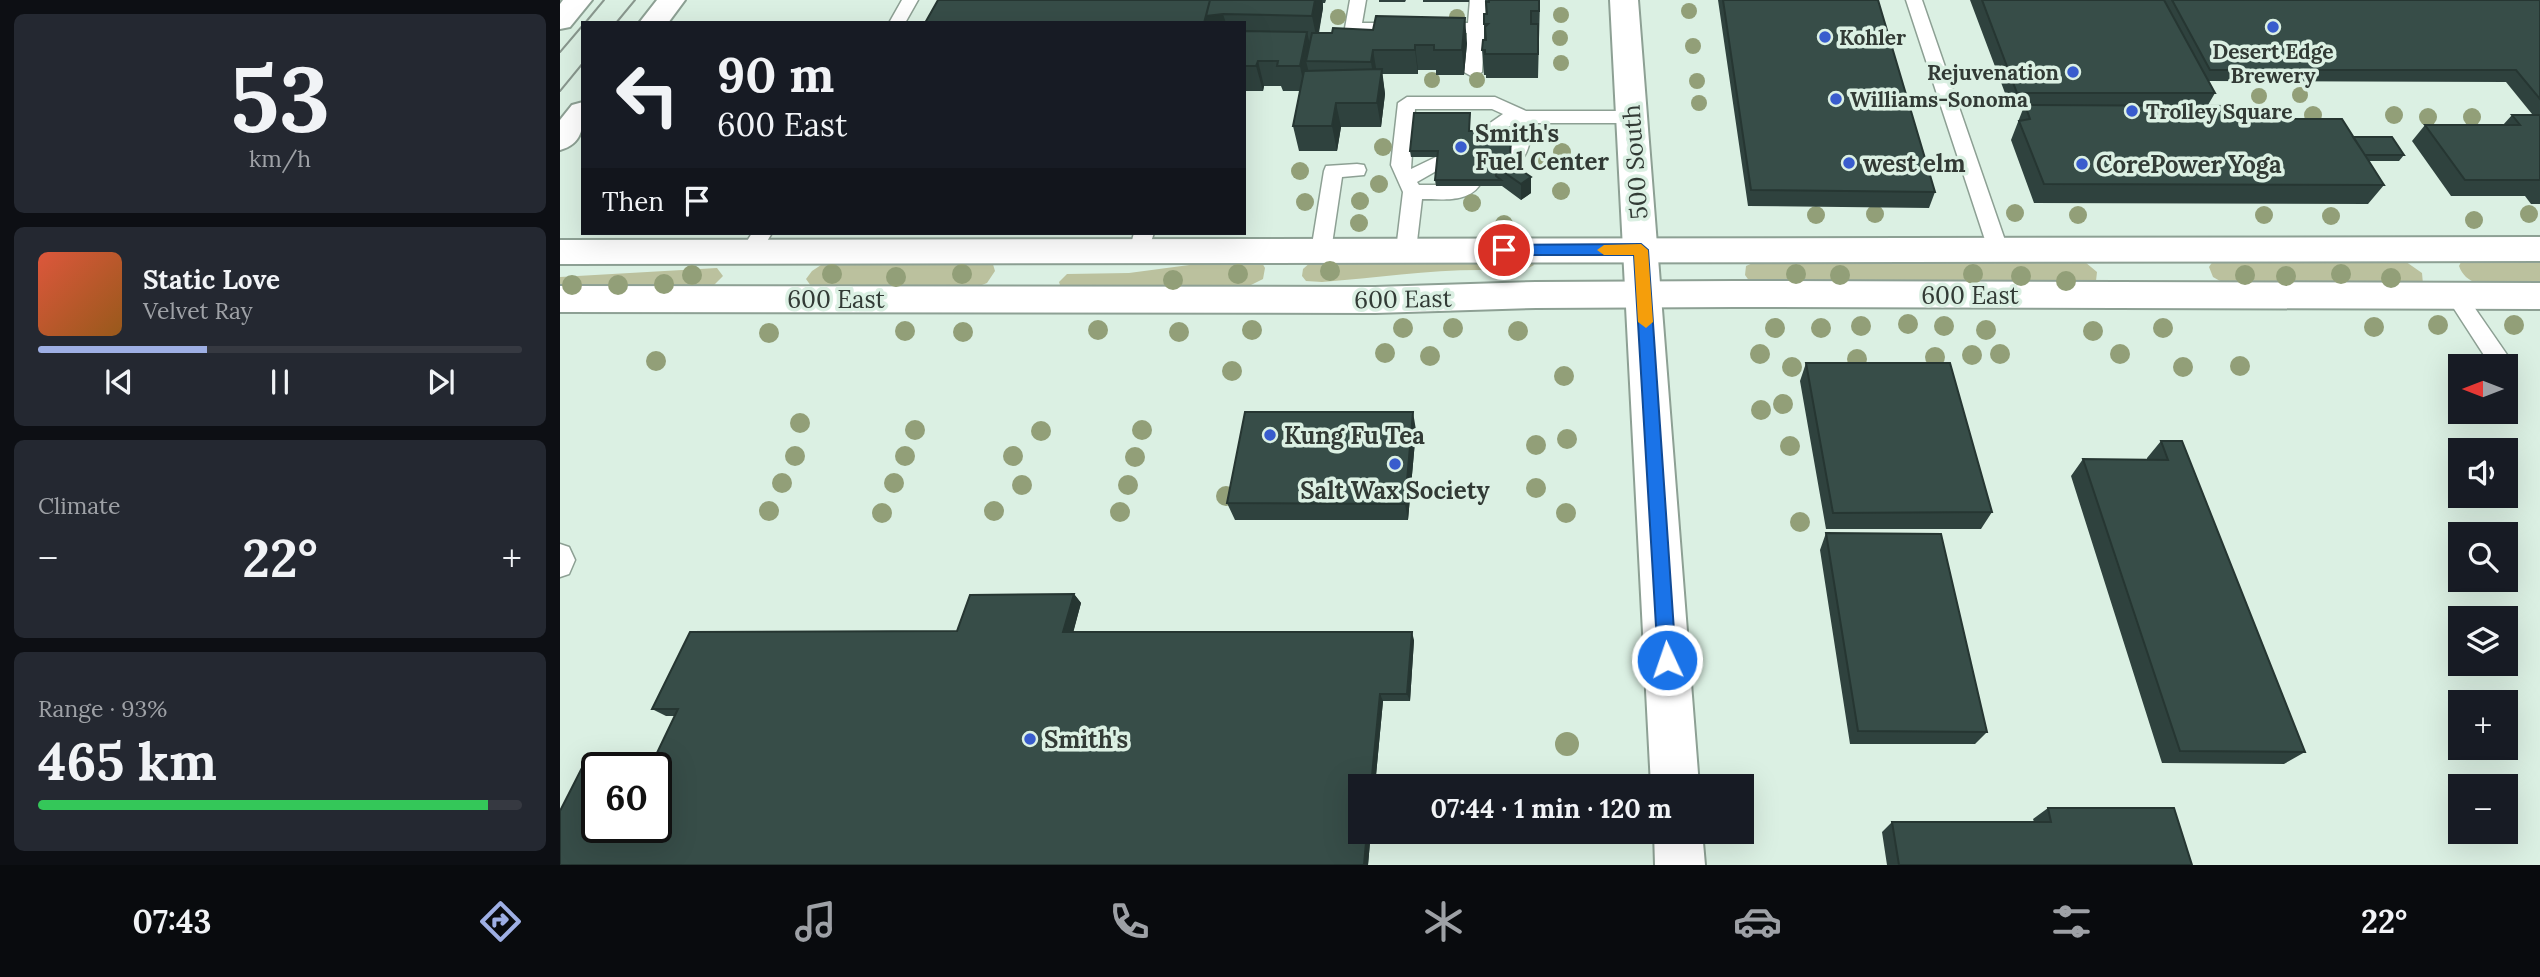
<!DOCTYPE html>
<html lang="en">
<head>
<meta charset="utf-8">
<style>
	body { margin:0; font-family:Lora,serif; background:#242831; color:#f1f3f6; height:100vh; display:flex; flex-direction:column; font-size:26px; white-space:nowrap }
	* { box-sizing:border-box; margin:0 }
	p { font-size:23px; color:#9ea1a6 }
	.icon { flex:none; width:38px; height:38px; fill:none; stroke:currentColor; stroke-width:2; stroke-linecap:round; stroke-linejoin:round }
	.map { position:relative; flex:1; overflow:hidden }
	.sheet { display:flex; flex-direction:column; gap:14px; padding:14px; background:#0d0f14; width:560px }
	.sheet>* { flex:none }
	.top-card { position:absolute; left:21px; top:21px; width:665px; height:214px; border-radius:0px; box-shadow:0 7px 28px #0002; background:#171b24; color:#f1f3f6; overflow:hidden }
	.needle { width:46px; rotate:270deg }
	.fabs { position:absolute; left:1888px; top:354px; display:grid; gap:14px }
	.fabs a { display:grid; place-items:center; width:70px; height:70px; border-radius:0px; background:#171b24; box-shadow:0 7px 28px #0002; font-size:35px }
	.speed { position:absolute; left:21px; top:752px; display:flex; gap:14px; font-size:35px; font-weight:700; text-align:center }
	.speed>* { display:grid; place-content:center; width:91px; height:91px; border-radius:50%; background:#171b24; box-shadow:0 7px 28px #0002; line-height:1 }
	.speed .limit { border:4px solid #111; border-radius:10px; background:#fff; color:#111 }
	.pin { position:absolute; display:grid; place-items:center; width:60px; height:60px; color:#fff; margin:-30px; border:4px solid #fff; border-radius:50%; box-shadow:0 2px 7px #0007 }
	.me { position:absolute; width:77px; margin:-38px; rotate:357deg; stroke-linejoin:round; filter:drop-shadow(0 0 5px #0008) }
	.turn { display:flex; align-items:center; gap:24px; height:147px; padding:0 21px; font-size:32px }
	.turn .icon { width:91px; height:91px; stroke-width:2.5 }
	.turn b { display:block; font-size:49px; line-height:60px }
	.then { display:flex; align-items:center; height:66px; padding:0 21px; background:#0003; gap:14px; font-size:26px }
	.big { font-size:52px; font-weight:700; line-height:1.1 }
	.sheet .card { flex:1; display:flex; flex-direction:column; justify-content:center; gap:10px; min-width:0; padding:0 24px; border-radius:10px; background:#242831 }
	.sheet .dial { align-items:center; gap:0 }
	.dial b { font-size:91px; line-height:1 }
	.song { display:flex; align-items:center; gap:21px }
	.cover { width:84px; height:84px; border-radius:10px; background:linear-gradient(135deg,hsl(10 70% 55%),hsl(30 70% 35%)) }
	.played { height:7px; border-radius:4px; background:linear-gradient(90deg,#9eafe4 35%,#363941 35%) }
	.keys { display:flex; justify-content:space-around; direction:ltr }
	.heat { display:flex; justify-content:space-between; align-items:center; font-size:38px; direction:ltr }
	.charge { height:10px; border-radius:5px; background:linear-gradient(90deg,#34c759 93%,#363941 0) }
	.trip { position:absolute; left:788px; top:774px; width:406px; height:70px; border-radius:0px; background:#171b24; box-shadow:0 7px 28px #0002; font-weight:700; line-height:70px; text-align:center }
	.tab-bar { display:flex; height:112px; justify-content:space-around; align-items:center; background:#090b0e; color:#9ea1a6 }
	.tab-bar .icon { width:49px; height:49px }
	.tab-bar .current { color:#9eafe4 }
	.tab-bar b { font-size:32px; color:#f1f3f6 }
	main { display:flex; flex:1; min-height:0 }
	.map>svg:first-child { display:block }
	.green { fill:#bbc19e }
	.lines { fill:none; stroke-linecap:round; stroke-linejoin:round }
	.service-casing { stroke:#8da094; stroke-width:3 }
	.minor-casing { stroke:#8da094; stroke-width:4 }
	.primary-casing { stroke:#8da094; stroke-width:4 }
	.service { fill:#fff; fill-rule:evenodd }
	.minor { fill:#fff; fill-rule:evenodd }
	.primary { fill:#fff; fill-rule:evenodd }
	.tram { stroke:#89978e; stroke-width:2 }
	.tree { fill:#929f78 }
	.wall { fill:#2f423e }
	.shaded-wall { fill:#263632 }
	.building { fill:#374d48; stroke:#263632; stroke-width:2; fill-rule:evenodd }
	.route { fill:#1a73e8; stroke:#114b97; stroke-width:2 }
	.slow { fill:#f59e0b }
	.poi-dot { fill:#395ccd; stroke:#dbf0e3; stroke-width:2.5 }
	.labels { text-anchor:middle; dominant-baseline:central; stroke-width:7; stroke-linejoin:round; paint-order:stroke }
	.far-poi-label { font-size:21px; font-weight:bold; fill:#323a35; stroke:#dbf0e3; text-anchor:start }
	.poi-label { font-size:24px; font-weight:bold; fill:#323a35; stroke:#dbf0e3; text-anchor:start }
	.street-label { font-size:24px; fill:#323a35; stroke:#dbf0e3 }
</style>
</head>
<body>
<main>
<section class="sheet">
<div class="card dial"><b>53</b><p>km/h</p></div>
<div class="card">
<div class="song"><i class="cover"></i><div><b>Static Love</b><p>Velvet Ray</p></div></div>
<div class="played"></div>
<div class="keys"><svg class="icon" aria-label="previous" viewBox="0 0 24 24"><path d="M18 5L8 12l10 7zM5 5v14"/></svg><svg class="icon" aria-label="pause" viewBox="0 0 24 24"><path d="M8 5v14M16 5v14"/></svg><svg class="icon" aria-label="next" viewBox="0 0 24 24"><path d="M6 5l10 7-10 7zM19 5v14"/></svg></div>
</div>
<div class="card"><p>Climate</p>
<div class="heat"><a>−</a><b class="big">22°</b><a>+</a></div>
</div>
<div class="card"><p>Range · 93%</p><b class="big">465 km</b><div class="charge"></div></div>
</section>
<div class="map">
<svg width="1980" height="865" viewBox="0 0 1980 865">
	<rect width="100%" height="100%" fill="#dbf0e3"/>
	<path class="green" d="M682,258L701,261L705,268L703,279L691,285L507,287L500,285L499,282L507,274L569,273Z
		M1514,259L1525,262L1537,272L1536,281L1190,282L1185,275L1186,266L1197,261Z
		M1842,259L1862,273L1863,284L1667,285L1653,277L1649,267L1653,261Z
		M1980,259V286C1955,286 1909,295 1899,266L1902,260Z
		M970,260L974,265C961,274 935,270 920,270C867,270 815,278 762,282L746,281L742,276L743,269L752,261Z
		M432,261L435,271L427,283L412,289L251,286L246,279L252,271L264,263Z
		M157,268L163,276L153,286L145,288H0V277Z"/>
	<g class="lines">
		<g class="service-casing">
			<path id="service" d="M342,0H358L345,23H329Z
				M790,0H806L802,23H908L910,0H926L922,72L913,77L904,72L907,33L787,32L785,28Z
				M1346,0H1362L1448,249L1445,254L1438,256L1431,254L1428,249Z
				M847,97H935L966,111H1072L1081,117L1072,123H972C971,140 968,170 943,163L941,159L952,146L953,124L925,141H913L910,137L943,114L932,109H855L851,169L878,156L885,158L887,162L885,166L857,182L859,185H894L909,179L916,181L919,186C907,203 880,199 862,199L856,250L853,255L846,257L839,255L836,250L843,192L831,165L838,103Z
				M797,164L804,165L806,170L804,175L782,177L771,251L768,256L761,258L754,256L751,251L764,171L766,166Z
				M192,233H212L198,256L191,258L184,256L181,251Z
				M574,233H594L586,256L579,258L572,256L569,251Z
				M1896,288L1903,291L1950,359L1953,365L1950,371L1946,372V366H1931L1889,301L1886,296L1889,291Z
				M0,544L9,547L15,560L9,574L0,577Z"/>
		</g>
		<g class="minor-casing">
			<path id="minor" d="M1980,237V261L0,264V240Z
				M1173,281L1980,283V309L1173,307L976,308L815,313L0,312V286L815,287L976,282Z"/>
		</g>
		<g class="primary-casing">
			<path id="primary" d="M3,0H32L10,27L0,29V4Z
				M97,0H125L108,23H79Z
				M1050,0H1078L1139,786H1091Z
				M23,102C23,124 25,143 0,150V120L12,105Z
				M1094,831H1142L1145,865H1095Z"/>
		</g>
		<use href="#service" class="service"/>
		<use href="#minor" class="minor"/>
		<use href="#primary" class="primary"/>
		<path class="tram" d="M25,23L44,0
			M56,23L75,0
			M0,52L23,25
			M0,91L23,63"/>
	</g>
	<g class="tree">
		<circle cx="1129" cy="11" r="8"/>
		<circle cx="1001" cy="15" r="8"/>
		<circle cx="778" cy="17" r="8"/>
		<circle cx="897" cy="17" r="8"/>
		<circle cx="1000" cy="38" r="8"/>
		<circle cx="1133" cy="46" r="8"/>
		<circle cx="1001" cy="63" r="8"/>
		<circle cx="872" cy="80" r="8"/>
		<circle cx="917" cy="80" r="8"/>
		<circle cx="1137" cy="81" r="8"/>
		<circle cx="1740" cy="95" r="8"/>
		<circle cx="1699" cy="96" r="8"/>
		<circle cx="1139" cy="103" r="8"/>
		<circle cx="1723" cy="115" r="9"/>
		<circle cx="1753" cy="115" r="9"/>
		<circle cx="1834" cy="115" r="9"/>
		<circle cx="1868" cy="117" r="9"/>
		<circle cx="1912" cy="117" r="9"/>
		<circle cx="823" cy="147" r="9"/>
		<circle cx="1002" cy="152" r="9"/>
		<circle cx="979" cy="159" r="9"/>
		<circle cx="740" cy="171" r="9"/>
		<circle cx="819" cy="184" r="9"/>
		<circle cx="1001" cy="191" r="9"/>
		<circle cx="800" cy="201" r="9"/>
		<circle cx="745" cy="202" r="9"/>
		<circle cx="912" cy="203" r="9"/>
		<circle cx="1455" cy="213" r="9"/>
		<circle cx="1315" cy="214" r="9"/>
		<circle cx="1969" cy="214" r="9"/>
		<circle cx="1256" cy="215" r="9"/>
		<circle cx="1518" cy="215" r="9"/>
		<circle cx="1704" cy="215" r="9"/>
		<circle cx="1771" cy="216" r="9"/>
		<circle cx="1914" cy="220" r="9"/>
		<circle cx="799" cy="223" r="9"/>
		<circle cx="944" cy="224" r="9"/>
		<circle cx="770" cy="271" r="10"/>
		<circle cx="272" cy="274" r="10"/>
		<circle cx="402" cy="274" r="10"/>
		<circle cx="678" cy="274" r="10"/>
		<circle cx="1236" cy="274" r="10"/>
		<circle cx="1413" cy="274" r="10"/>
		<circle cx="1781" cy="274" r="10"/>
		<circle cx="132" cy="275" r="10"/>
		<circle cx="1280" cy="275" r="10"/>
		<circle cx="1685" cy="275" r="10"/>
		<circle cx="1461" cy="276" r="10"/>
		<circle cx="1726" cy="276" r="10"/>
		<circle cx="336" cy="277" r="10"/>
		<circle cx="1831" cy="278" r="10"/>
		<circle cx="613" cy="280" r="10"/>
		<circle cx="1506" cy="281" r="10"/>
		<circle cx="104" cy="284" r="10"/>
		<circle cx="12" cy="285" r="10"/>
		<circle cx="58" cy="285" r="10"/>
		<circle cx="1348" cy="324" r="10"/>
		<circle cx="1878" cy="325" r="10"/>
		<circle cx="1954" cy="325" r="10"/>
		<circle cx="1301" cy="326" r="10"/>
		<circle cx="1384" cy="326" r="10"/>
		<circle cx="1814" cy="327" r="10"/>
		<circle cx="843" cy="328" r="10"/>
		<circle cx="893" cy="328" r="10"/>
		<circle cx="1215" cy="328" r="10"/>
		<circle cx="1261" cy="328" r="10"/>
		<circle cx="1603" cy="328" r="10"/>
		<circle cx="538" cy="330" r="10"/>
		<circle cx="692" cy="330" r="10"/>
		<circle cx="1426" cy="330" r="10"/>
		<circle cx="345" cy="331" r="10"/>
		<circle cx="958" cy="331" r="10"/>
		<circle cx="1533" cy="331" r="10"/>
		<circle cx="403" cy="332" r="10"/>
		<circle cx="619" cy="332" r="10"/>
		<circle cx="209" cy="333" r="10"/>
		<circle cx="825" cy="353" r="10"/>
		<circle cx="1200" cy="354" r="10"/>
		<circle cx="1440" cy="354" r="10"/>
		<circle cx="1560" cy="354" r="10"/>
		<circle cx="1412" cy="355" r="10"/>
		<circle cx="870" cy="356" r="10"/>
		<circle cx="1375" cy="357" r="10"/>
		<circle cx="1297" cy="359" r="10"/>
		<circle cx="96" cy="361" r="10"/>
		<circle cx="1680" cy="366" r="10"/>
		<circle cx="1232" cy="367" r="10"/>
		<circle cx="1623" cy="367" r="10"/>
		<circle cx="672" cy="371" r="10"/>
		<circle cx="1004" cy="376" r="10"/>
		<circle cx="1223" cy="404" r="10"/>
		<circle cx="1201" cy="410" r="10"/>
		<circle cx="240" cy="423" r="10"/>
		<circle cx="355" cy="430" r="10"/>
		<circle cx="582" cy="430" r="10"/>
		<circle cx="481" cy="431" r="10"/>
		<circle cx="1007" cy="439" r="10"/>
		<circle cx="976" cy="445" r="10"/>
		<circle cx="1230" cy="446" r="10"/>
		<circle cx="235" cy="456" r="10"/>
		<circle cx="345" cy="456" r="10"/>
		<circle cx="453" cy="456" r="10"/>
		<circle cx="575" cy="457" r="10"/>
		<circle cx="222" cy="483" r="10"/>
		<circle cx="334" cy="483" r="10"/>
		<circle cx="462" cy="485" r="10"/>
		<circle cx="568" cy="485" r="10"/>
		<circle cx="976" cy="488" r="10"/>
		<circle cx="666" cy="496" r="10"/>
		<circle cx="209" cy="511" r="10"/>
		<circle cx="434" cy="511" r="10"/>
		<circle cx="560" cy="512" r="10"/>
		<circle cx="322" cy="513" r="10"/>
		<circle cx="1006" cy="513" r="10"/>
		<circle cx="1240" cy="522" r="10"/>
		<circle cx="1007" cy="744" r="12"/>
	</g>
	<path class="wall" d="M378,0H766L765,3H763V8L759,33L907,43L904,75H876V70H858V74H822L825,94L821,127H781L777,151H739L733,126L740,91H723L721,86H704L703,91H684V23H365Z
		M819,0H846L845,2H819Z
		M863,0H909V2H863Z
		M925,0H980L978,78H926V75H924L922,50L924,40V24L926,14Z
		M1158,0H1318L1375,192L1369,208L1188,206Z
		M1410,0H1980V114H1972L1946,82L1648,81L1655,93L1648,105L1680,119L1793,137L1844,155L1839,161H1809L1824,185L1808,204L1474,203L1451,140L1463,109H1451Z
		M910,113V131L950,163L971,193L961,200L942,186H876L875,180L877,157H851L850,151Z
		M1952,115H1980V204H1971L1965,196H1891L1852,141L1865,125H1943Z
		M1246,363L1432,512L1421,529H1266L1240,381Z
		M856,430L848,520H675L667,503Z
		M1601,441L1745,752L1724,764L1602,763L1511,476L1523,459H1587V458Z
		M1266,533L1427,732L1415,744H1290L1260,550Z
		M514,594L521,603L513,632L854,640L850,701H823L815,786H800V831H811L808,865H0L96,755L115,716H106L92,709L397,631Z
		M1488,808L1632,865H1327L1322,832L1332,822H1474L1473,819Z"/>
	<path class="shaded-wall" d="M651,0L663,14L666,23H644Z
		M755,0H762L763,8L757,40L752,16Z
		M905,18L907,43L904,75L902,50Z
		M747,32L753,57L746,61L749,73L745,91L740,66Z
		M855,45L858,70V74L855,50Z
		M813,50L817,74L815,87L811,62Z
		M698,61L704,86L703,91L696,66Z
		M822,69L825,94L821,127L817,103Z
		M776,103L781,127L777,151L772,126Z
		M971,177V193L961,200V184Z
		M853,412L856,430L848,520L845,504Z
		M514,594L521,603L511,641L503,632Z
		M852,632L854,640L850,701L847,694Z
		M820,694L823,701L815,786H811Z
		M807,831H811L808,865H804Z"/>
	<path class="building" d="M378,0H650L644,23H365Z
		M650,0H755L752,16L663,14L646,16Z
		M929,0H979V11H971V24H978V54H925V50H922L923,40H926L925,27L928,24H924V14H927L926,2H929Z
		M1163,0H1318L1375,192L1191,190Z
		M1422,0H1604L1655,93H1457Z
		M1612,0H1980V99L1956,70H1650Z
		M816,16L905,18L902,50H874V45H855V50H813L811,62L746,61L752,33H772L773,28L813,30Z
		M684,31L747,32L740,66H717L718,61H698L696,66H684Z
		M822,69L817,103H776L772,126H733L744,71Z
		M1465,105L1673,106L1680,119H1782L1824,185L1484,184L1459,121L1470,119Z
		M854,113H910L909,131H951L950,163L945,159L935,166L936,176L941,180H875L878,151H850Z
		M1952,115H1980V180H1905L1865,125H1960Z
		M1793,137H1832L1844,155H1805Z
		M945,159L971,177L961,184L935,166Z
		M1246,363H1390L1432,512L1273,513Z
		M685,412H853L845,504L667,503Z
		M1601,441H1622L1745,752L1620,751L1523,459L1608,460Z
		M1266,533L1381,534L1427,732L1298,731Z
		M514,594L503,632H852L847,694H820L811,786H800V831H807L804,865H0V811L28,756L96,755L118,709H92L130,632L397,631L410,595ZM37,768H96V828H37Z
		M1488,808H1614L1632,865H1339L1332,822H1491Z"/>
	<path class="route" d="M1081,244L1088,250L1116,660L1114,666L1107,669L1101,666L1098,660L1074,255H944L937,250L944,245Z"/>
	<path class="slow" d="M1081,244L1088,250L1093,322L1086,328L1078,322L1074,255H1044L1037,250L1044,245Z"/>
	<g class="poi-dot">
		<circle cx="1713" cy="27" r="7"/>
		<circle cx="1265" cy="37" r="7"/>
		<circle cx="1513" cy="72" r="7"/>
		<circle cx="1276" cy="99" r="7"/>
		<circle cx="1572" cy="111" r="7"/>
		<circle cx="901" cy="147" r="7"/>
		<circle cx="1289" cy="163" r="7"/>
		<circle cx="1522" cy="164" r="7"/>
		<circle cx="710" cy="435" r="7"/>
		<circle cx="835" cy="464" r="7"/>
		<circle cx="470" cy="739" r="7"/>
	</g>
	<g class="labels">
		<g class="far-poi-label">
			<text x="1279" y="37">Kohler</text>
			<text x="1713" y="51" text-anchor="middle">Desert Edge<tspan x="1713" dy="24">Brewery</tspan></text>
			<text x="1499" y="72" text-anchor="end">Rejuvenation</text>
			<text x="1290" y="99">Williams-Sonoma</text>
			<text x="1586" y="111">Trolley Square</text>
		</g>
		<g class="poi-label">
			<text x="915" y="133">Smith's<tspan x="915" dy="28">Fuel Center</tspan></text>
			<text x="1303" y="163">west elm</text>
			<text x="1536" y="164">CorePower Yoga</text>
			<text x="724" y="435">Kung Fu Tea</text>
			<text x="835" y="490" text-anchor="middle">Salt Wax Society</text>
			<text x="484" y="739">Smith's</text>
		</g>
		<g class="street-label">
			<text transform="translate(1075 162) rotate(-94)">500 South</text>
			<text x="1410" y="295">600 East</text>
			<text x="276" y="299">600 East</text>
			<text transform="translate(843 299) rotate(-1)">600 East</text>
		</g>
	</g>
</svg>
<div class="fabs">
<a><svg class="needle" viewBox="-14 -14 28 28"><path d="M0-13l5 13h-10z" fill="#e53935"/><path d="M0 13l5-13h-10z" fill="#9ea1a6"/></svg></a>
<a><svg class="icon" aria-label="sound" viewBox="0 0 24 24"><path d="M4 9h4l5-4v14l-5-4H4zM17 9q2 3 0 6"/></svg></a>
<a><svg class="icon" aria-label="search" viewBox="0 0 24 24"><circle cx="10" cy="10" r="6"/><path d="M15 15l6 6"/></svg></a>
<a><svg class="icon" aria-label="layers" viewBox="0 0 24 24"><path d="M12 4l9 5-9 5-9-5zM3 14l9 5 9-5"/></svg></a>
<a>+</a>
<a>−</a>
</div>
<div class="speed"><div class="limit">60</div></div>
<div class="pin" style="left:944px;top:250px;background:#d93025"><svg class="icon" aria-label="arrive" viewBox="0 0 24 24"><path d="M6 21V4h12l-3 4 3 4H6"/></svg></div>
<svg class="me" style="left:1107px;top:660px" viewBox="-20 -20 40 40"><circle r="17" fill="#1a73e8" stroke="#fff" stroke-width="3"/><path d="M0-11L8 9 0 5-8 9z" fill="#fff"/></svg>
<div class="trip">07:44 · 1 min · 120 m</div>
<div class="top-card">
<div class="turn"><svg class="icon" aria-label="left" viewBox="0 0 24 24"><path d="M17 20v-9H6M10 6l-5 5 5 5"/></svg><div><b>90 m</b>600 East</div></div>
<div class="then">Then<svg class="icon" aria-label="arrive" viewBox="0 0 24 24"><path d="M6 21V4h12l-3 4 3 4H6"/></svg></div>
</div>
</div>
</main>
<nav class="tab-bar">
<b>07:43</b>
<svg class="icon current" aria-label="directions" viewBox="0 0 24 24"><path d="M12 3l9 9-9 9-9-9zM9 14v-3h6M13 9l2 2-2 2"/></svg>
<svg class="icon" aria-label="music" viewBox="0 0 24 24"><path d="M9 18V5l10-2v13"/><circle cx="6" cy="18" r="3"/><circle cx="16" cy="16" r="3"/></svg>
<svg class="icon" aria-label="phone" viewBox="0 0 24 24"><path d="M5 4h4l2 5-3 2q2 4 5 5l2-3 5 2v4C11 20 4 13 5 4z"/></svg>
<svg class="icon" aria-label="climate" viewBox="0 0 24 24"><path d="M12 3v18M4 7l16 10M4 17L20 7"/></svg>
<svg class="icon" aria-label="car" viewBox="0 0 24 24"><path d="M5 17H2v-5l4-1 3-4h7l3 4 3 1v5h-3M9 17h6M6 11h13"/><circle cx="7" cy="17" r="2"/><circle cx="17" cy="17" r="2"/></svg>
<svg class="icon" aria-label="filters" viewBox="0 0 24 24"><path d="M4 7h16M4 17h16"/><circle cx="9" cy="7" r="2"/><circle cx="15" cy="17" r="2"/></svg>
<b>22°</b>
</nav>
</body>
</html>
